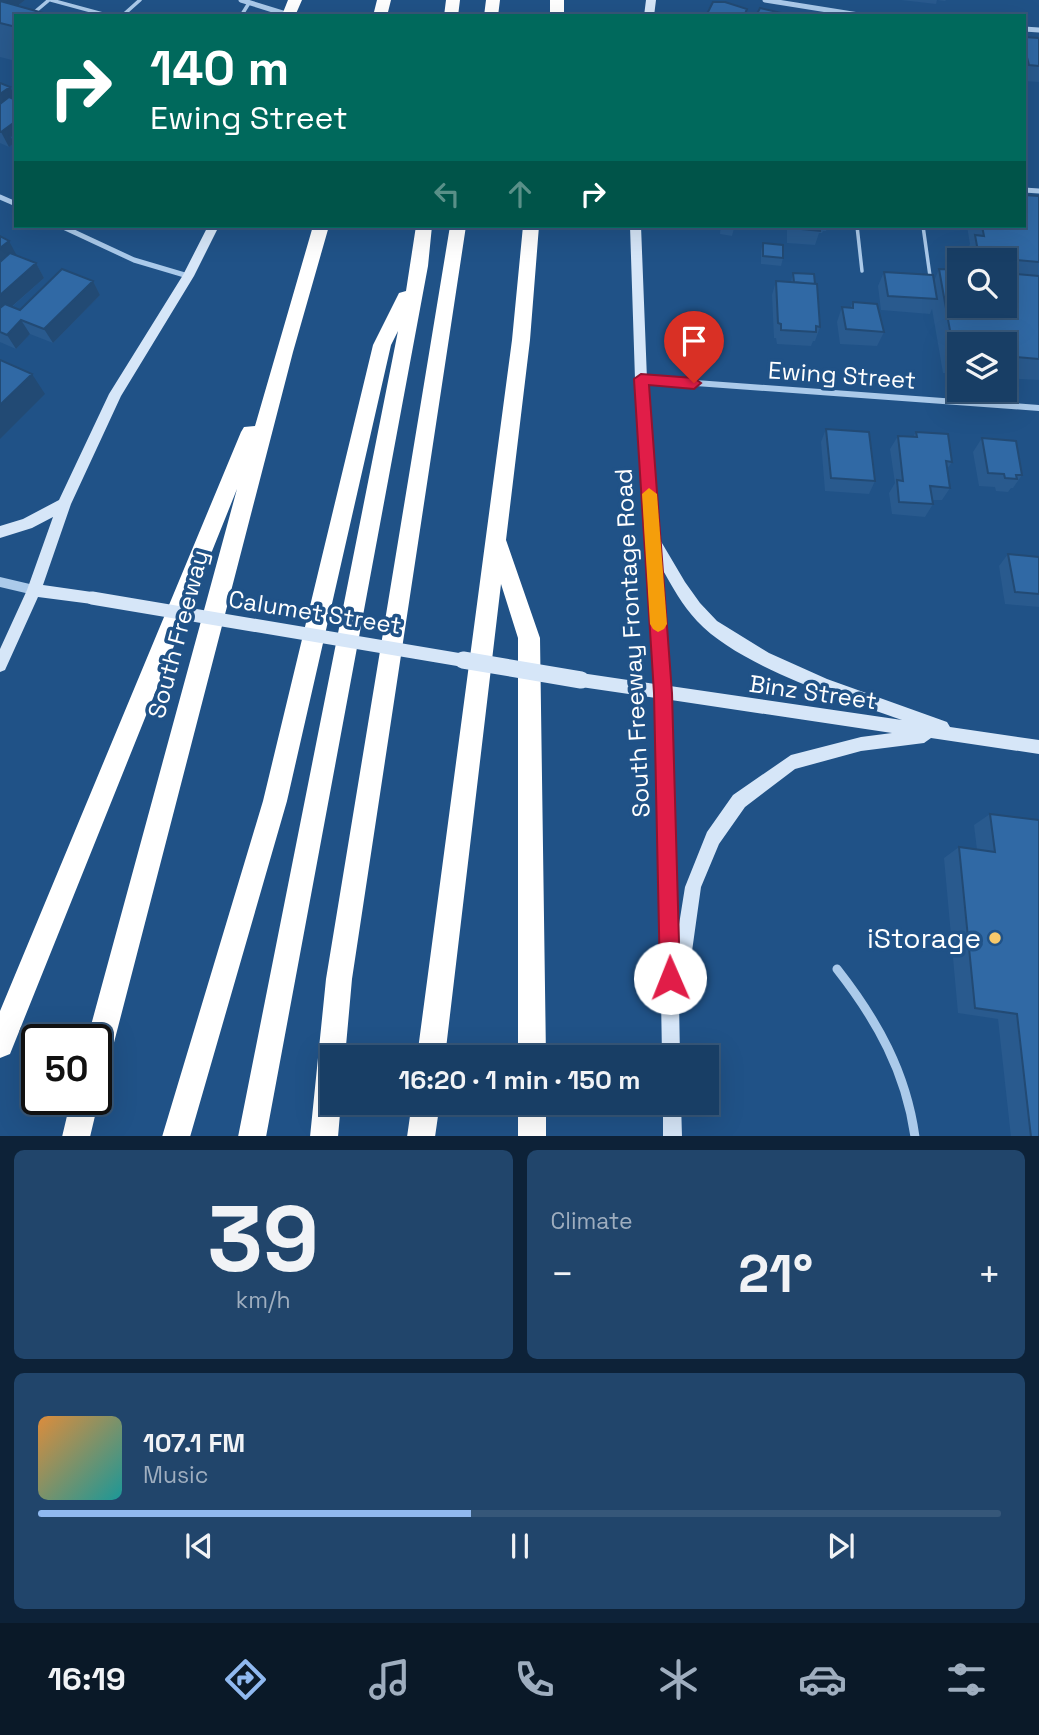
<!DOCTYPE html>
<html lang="en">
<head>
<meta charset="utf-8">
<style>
	body { margin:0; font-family:"Space Grotesk",sans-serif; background:#21456b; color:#f1f3f6; height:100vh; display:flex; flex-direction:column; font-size:26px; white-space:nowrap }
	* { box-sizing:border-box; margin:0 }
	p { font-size:23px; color:#9faebf }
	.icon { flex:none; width:38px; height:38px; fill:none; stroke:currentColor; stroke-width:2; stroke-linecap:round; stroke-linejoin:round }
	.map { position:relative; height:1136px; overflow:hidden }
	.side { display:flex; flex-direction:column; gap:14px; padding:14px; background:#0d2238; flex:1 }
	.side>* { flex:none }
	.guide { position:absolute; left:14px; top:14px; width:1012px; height:214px; border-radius:0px; box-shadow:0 7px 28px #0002,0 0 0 2px #365779; background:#00695c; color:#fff; overflow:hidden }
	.fabs { position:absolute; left:947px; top:248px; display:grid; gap:14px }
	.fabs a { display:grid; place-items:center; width:70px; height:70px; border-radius:0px; background:#183e65; box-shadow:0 7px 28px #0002,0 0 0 2px #365779; font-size:35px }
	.speed { position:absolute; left:21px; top:1024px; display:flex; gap:14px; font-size:35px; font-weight:700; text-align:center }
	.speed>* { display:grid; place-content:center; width:91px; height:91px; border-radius:50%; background:#183e65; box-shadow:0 7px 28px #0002,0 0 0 2px #365779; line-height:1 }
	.speed .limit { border:4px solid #111; border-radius:10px; background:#fff; color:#111 }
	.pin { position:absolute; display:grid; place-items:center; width:60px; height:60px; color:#fff; margin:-72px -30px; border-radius:50% 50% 50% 0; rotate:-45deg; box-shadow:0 0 7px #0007 }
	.pin .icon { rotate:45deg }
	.me { position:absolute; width:77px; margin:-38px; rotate:359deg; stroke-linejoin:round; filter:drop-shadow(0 0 5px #0008) }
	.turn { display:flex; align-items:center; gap:24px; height:147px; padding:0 21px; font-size:32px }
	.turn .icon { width:91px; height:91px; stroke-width:2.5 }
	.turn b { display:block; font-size:49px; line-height:60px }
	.lanes { display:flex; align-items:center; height:66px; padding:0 21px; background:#0003; justify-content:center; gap:35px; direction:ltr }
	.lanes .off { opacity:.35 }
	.big { font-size:52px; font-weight:700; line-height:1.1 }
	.side .tile { flex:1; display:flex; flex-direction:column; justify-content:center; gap:10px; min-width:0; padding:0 24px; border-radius:10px; background:#21456b }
	.side .dial { align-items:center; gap:0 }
	.dial b { font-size:91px; line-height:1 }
	.song { display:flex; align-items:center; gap:21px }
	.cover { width:84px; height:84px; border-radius:10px; background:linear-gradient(135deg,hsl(30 70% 55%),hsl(180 70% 35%)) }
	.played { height:7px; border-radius:4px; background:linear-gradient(90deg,#90b9f0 45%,#365779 45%) }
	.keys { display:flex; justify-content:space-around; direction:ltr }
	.heat { display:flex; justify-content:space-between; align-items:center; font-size:38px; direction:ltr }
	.side .tiles { flex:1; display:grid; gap:14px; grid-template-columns:1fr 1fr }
	.tile:last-child { grid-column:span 2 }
	.trip { position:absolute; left:320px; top:1045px; width:399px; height:70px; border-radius:0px; background:#183e65; box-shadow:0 7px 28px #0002,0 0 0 2px #365779; font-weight:700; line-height:70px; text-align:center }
	.menu { display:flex; height:112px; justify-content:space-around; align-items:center; background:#0a1928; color:#9faebf }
	.menu .icon { width:49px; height:49px }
	.menu .selected { color:#90b9f0 }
	.menu b { font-size:32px; color:#f1f3f6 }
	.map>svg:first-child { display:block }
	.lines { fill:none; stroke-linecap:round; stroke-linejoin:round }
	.service { stroke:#abcaea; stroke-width:3.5 }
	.minor-far2 { stroke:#abcaea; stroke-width:5 }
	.minor-far1 { stroke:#abcaea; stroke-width:6 }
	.minor { stroke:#abcaea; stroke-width:9 }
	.tertiary { fill:#abcaea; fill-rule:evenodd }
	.secondary { fill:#d6e6f8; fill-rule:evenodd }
	.motorway { fill:#fff; fill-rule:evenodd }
	.secondary-bridge-far1 { stroke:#d6e6f8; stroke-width:13 }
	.secondary-bridge { stroke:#d6e6f8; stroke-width:17 }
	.wall { fill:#295a8e }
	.shaded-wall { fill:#224a74 }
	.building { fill:#3069a5; stroke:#224a74; stroke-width:2 }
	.route { fill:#e11d48; stroke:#92132f; stroke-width:2 }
	.slow { fill:#f59e0b }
	.poi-dot { fill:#f7c96b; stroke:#205287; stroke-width:2.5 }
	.labels { text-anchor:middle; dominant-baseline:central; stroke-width:7; stroke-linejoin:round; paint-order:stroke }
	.street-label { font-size:24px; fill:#fff; stroke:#205287 }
	.near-poi-label { font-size:28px; fill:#fff; stroke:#205287; text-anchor:end }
</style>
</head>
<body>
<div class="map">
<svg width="1039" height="1137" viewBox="0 0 1039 1137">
	<rect width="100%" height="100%" fill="#205287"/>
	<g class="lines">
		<path class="service" d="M51,0L110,16
			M30,16L49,0
			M122,16L140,0
			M241,16L249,3
			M857,226L862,271
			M923,226L930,276"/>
		<path class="minor-far2" d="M241,0L289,15
			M765,0L865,16
			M1024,29L1039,30
			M1024,190L1039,191
			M0,197L16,204
			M61,226L134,260L188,276"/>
		<path class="minor-far1" d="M641,379L1039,408"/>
		<path class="minor" d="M837,969C877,1020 906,1072 915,1137"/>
		<path class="tertiary" d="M0,577L34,585L38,586L40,590L38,594L34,595L0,587Z"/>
		<path class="secondary" d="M646,0H656L654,16H644Z
			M208,226H219L194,276L121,396L71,504L43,585L92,592L97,594L99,598L97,602L92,604L38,597L5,670L0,672V649L27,590L53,517L32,528L0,538V526L23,519L59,500L109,394L183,275Z
			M630,226H641L647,379L659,538L685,582L700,603L717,621L769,653L827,679L947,722L950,727L1039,740V754L931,738L924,743L861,751L795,769L745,807L719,844L701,887L686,994L683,1000L679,1002L680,1057H662L656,698L581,687L576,685L574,680L576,675L581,673L655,684L635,379ZM661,567C672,586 682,605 697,621C740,667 843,699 902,720L670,686ZM671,700L892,733L861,737L791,755L733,795L707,832L685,887L677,937Z
			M663,1102H681L682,1137H663Z"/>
		<path class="motorway" d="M288,0H302L295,16L282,15Z
			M377,0H391L387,16H373Z
			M446,0H460L458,16H444Z
			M486,0H500L498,16H484Z
			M550,0H564V16H550Z
			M313,226H329L293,352L110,1058L106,1068L96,1072V1040H87L237,489L10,1054L0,1058V1011L241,432L244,427L255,426Z
			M416,226H432L428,266L266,1137H238L398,331L391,345L287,801L190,1137H162L263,801L373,345L399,293L406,291Z
			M450,226H466L352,979L345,1057H332V1102H341L338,1137H310L326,979Z
			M523,226H539L530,340L506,540L540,638L546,1057H518V638L501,584L445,1057H417L512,340Z
			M96,1092L99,1099L90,1137H62L71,1099H96Z
			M412,1102H440L435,1137H407Z
			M518,1102H546V1137H518Z"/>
		<path class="secondary-bridge-far1" d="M92,598L473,662"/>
		<path class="secondary-bridge" d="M463,660L581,680"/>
	</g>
	<path class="wall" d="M0,0H25L18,6L16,16V61L0,57Z
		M901,0H946L945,1L937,0L936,4Z
		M1024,37L1039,38V82L1024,81Z
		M0,83L16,98V146L14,143L9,147L0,143Z
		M1039,196V380L1004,378V345H959V374L943,373L932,309L930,314L881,310L878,286L884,272L934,281L939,269L1004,306V261H964V257L970,244L967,226H1024Z
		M721,226H749L748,230L734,228L732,236L720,234Z
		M775,226H828L826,231H823L822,233H819L815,245L787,243V228L775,227Z
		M0,236L17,256L36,263L44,278L12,307L20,310L93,281L100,295L53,343L30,334L16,349L0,342Z
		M763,243L783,258L781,266L761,264V251Z
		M793,273L820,327L815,341H813L811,346L777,344L776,338H774L772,295L776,281L791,282Z
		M853,302L884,332L877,346L840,344L837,322L842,307L850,308Z
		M826,429L875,481L869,494L825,491L821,442Z
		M916,432L952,462L947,469L950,488L942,500H932L933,504L925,517L892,514L889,493L895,483L890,449L898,436L913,437Z
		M982,438L1022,475L1013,488H1011L1008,492L996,491L995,487L979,486L973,452Z
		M1008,554L1039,557V607L1005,604L999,566Z
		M990,814L1039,1137H1011L998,1019L958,1013L944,858L959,847L977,850L974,825Z"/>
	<path class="shaded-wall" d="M0,0H25L0,20Z
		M10,87L16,98V103L0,115V94Z
		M16,121V138L10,135L14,143L9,147L1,132Z
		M9,241L17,256L0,269V248Z
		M36,263L44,278L0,317V295Z
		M93,281L100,295L53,343L44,329Z
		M21,320L30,334L16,349L7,335Z
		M32,374L45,394L0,439V405Z"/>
	<path class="building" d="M0,1L54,16H16V27L0,23Z
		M713,2H725L747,9L744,16H706Z
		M760,8L794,16H756Z
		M1024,37L1039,38V66L1029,65L1024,46Z
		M0,83L10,87L0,94Z
		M9,97L16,100V121L1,132H0V104Z
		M16,131V138L10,135Z
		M1024,195L1039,196V262L979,257L975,235L984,236L982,226H1024Z
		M791,226H820V231L792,228Z
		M0,236L9,241L0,248Z
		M763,243L783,245V258L763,256Z
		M10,253L36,263L0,295V262Z
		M62,269L93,281L44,329L21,320L7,335L0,332V308L5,304L20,310Z
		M939,269L959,270V306H1004V273L1039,276V359L1004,356V345H959V353H954Z
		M884,272L933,275L937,299L888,296Z
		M793,273L814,274L815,284L794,282Z
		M776,281L817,284L820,327L816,326V332L781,330V324L778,323Z
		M853,302L877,304L884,332L846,329L842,307L853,308Z
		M0,360L32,374L0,405Z
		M826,429L869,432L875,481L831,478Z
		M916,432L948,434L952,462L946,461L950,488L930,486L933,504L899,502L897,480L903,481L898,436L917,437Z
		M982,438L1016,441L1022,475H1016L1017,479L1005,478L1004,474L988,473Z
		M1008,554L1039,557V594L1015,592Z
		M990,814L1039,820V1137H1031L1017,1014L975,1008L959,847L995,852Z"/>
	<path class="route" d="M641,374L694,378L701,383L694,389L649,385L672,693L680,978L677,985L670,988L663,985L660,978L654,693L634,379Z"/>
	<path class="slow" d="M649,488L657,494L667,624L664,629L658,632L653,629L650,624L642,494Z"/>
	<circle class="poi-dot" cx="995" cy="938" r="7"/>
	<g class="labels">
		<g class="street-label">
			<text transform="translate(842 375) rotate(4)">Ewing Street</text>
			<text transform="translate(315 612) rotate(9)">Calumet Street</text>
			<text transform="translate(178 634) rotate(-75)">South Freeway</text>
			<text transform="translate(632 643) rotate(-93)">South Freeway Frontage Road</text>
			<text transform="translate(813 692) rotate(8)">Binz Street</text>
		</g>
		<g class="near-poi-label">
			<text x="981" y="938">iStorage</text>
		</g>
	</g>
</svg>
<div class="fabs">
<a><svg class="icon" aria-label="search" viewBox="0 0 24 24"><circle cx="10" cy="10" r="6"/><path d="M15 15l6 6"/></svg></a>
<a><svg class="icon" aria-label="layers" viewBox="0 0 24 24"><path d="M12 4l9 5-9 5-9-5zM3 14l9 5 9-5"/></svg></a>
</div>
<div class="speed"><div class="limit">50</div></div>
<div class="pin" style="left:694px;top:383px;background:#d93025"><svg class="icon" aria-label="arrive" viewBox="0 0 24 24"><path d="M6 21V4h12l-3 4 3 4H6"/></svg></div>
<svg class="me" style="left:670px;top:978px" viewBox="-20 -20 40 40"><circle r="19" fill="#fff"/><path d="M0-13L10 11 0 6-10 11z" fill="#e11d48"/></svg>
<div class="trip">16:20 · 1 min · 150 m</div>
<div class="guide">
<div class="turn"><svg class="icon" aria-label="right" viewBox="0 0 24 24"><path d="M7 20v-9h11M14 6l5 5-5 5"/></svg><div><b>140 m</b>Ewing Street</div></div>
<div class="lanes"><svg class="icon off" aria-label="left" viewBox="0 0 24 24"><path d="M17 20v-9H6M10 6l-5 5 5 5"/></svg><svg class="icon off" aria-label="ahead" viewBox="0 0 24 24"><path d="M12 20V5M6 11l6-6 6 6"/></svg><svg class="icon" aria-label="right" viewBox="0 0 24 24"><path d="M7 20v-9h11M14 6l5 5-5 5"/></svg></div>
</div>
</div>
<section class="side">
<div class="tiles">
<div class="tile dial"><b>39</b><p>km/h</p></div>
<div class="tile"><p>Climate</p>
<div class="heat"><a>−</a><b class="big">21°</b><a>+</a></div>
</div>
<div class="tile">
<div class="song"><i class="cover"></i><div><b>107.1 FM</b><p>Music</p></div></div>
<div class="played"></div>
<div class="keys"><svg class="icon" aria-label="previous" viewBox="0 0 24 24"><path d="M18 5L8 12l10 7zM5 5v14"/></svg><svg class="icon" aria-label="pause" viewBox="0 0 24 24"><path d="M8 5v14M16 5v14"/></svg><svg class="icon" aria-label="next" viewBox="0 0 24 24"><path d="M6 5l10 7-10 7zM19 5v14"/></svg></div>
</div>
</div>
</section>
<nav class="menu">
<b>16:19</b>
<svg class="icon selected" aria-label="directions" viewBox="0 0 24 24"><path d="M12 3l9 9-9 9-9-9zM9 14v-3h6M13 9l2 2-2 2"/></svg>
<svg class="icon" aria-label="music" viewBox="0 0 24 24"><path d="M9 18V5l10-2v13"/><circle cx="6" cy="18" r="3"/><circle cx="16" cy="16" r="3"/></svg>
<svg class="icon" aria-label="phone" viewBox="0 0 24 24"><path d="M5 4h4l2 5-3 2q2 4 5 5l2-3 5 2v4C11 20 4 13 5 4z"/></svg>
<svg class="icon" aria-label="climate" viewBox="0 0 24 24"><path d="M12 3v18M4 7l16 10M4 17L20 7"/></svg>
<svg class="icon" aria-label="car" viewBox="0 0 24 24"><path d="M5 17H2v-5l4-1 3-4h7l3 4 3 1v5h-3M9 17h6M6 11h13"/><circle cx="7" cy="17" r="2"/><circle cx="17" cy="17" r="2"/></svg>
<svg class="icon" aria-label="filters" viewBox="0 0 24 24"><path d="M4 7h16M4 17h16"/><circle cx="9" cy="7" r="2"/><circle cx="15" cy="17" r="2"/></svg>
</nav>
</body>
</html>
